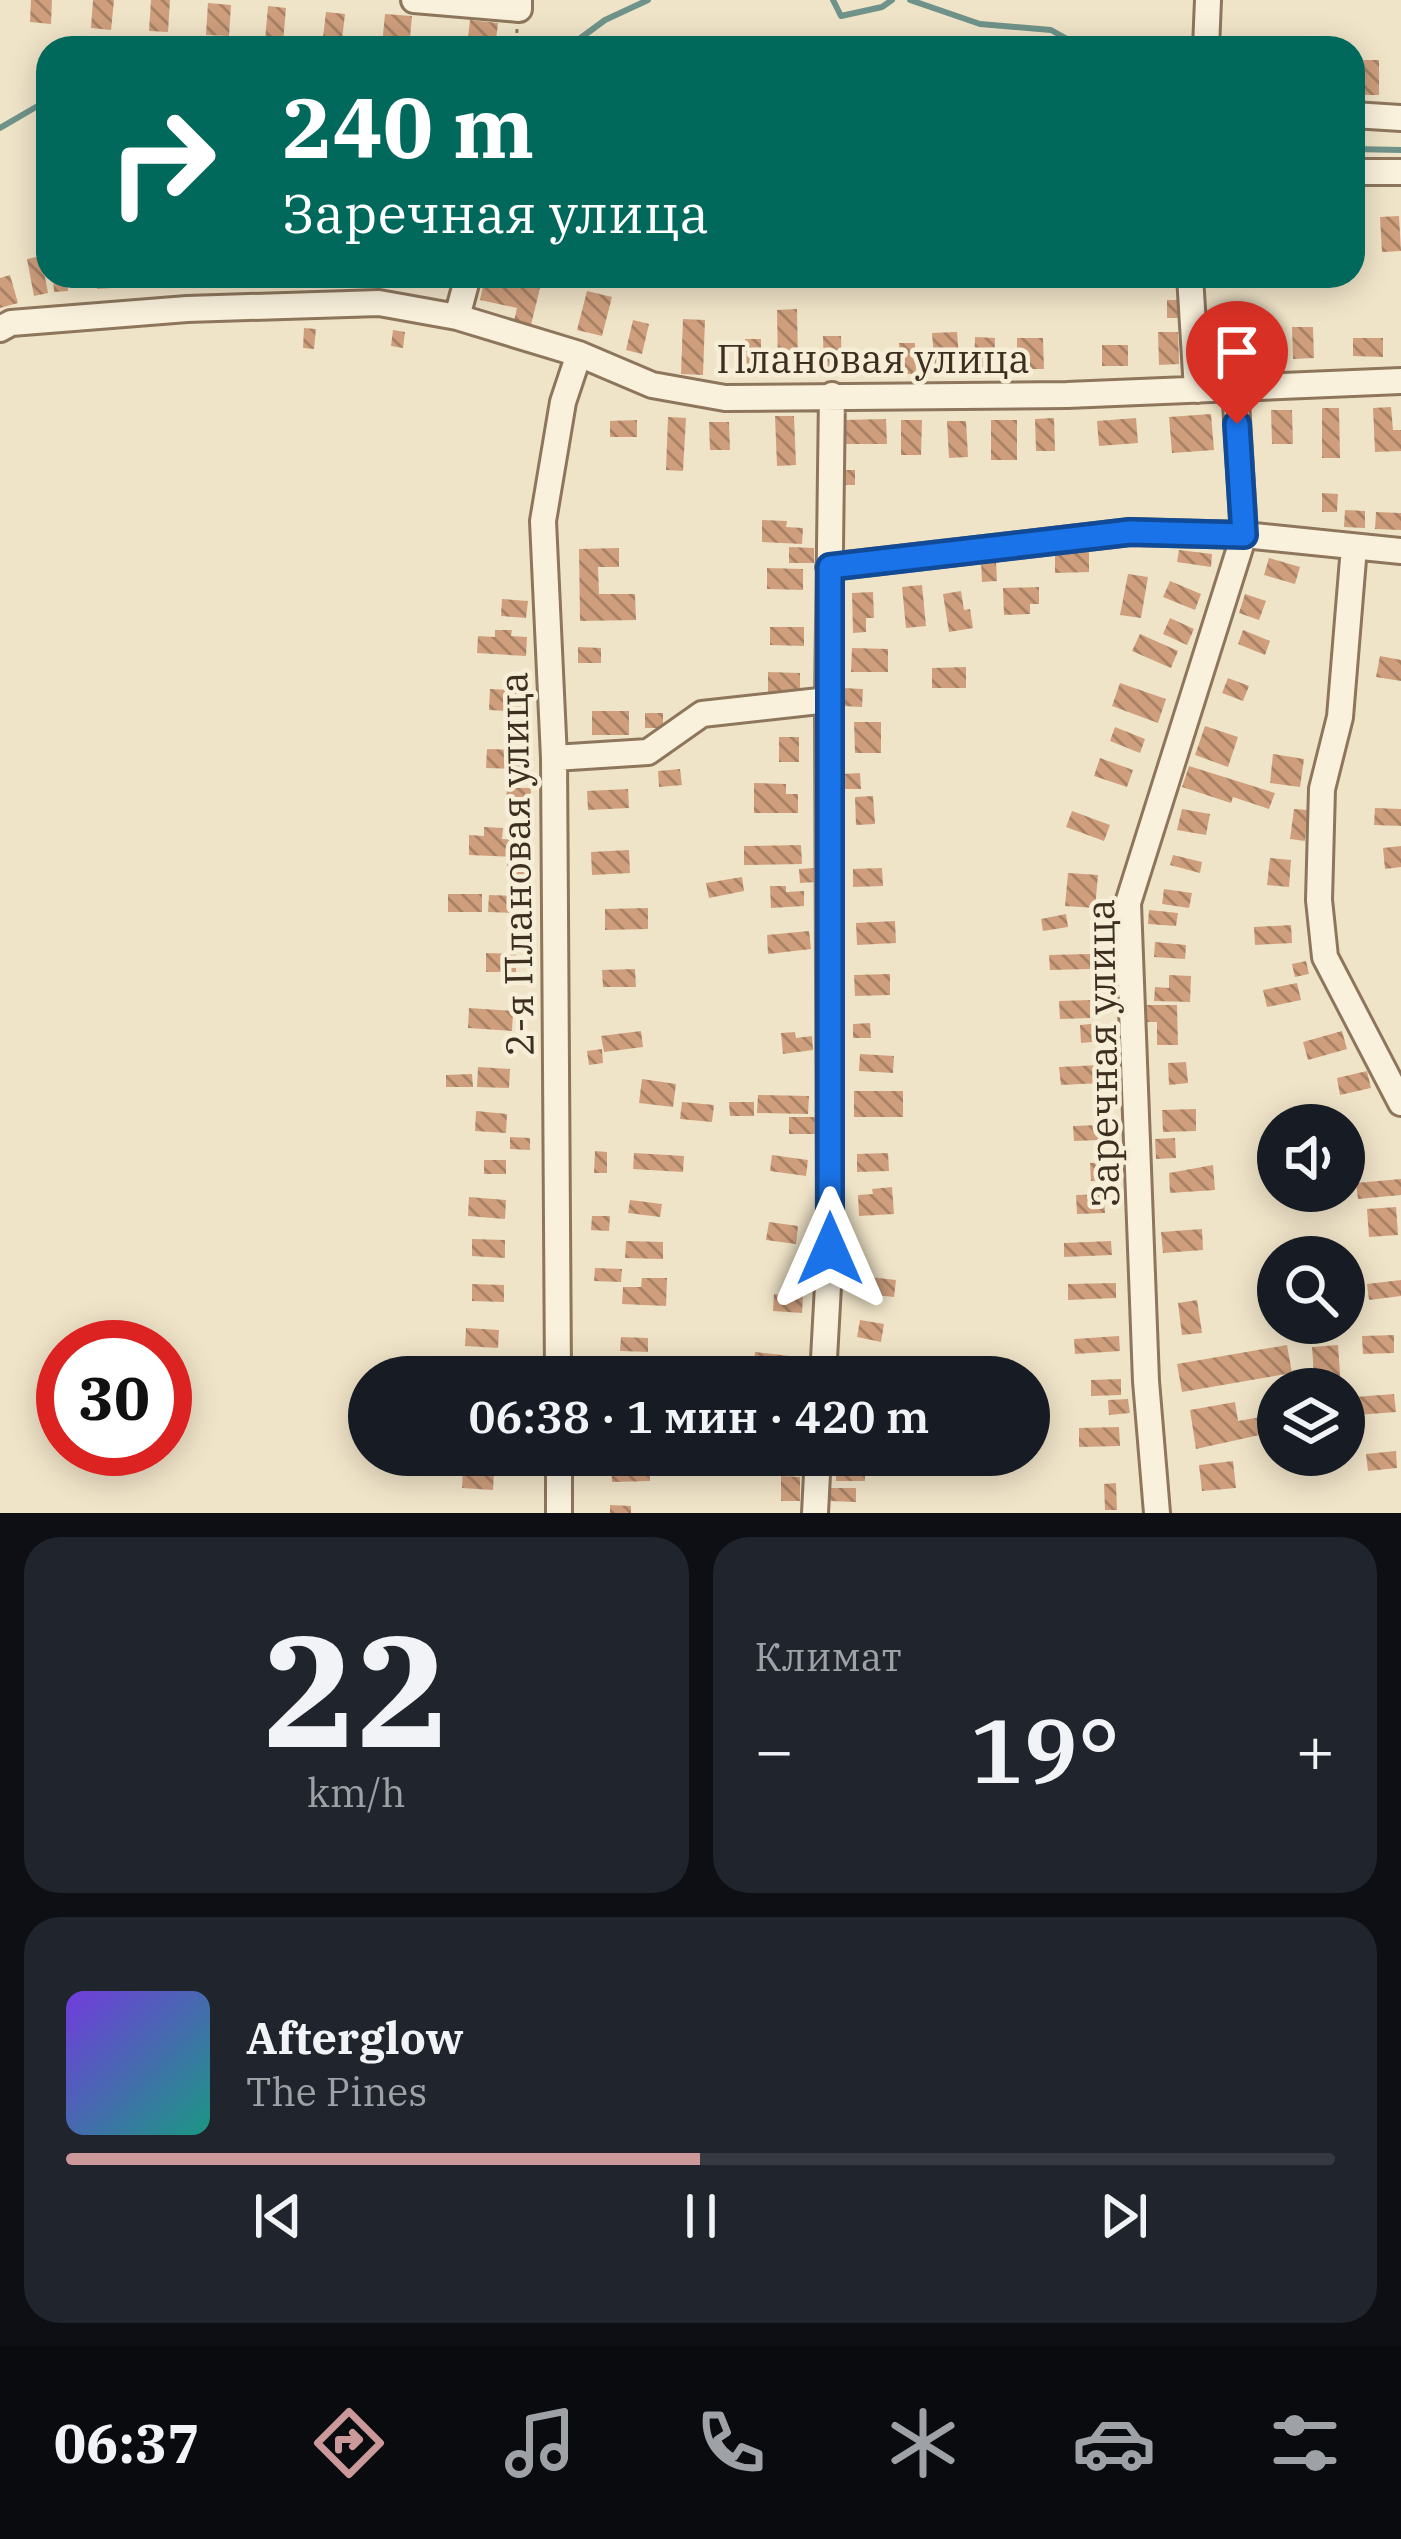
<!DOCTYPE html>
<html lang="ru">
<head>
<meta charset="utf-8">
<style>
	body { margin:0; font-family:"IBM Plex Serif",serif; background:#20242c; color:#f1f3f6; height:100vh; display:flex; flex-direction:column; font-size:45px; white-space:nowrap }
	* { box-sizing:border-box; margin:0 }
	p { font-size:39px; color:#9ea1a6 }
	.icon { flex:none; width:66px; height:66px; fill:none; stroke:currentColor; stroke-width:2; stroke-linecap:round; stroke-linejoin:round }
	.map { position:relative; height:1513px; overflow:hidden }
	.panel { display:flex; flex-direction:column; gap:24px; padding:24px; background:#0d0f14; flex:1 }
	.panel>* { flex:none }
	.banner { position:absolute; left:36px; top:36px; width:1329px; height:252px; border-radius:36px; box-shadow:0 6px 30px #0003; background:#00695c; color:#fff; overflow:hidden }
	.controls { position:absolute; left:1257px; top:1104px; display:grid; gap:24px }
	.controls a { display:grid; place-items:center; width:108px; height:108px; border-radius:50%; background:#171b24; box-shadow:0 6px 30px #0003; font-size:60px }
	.speed { position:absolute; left:36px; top:1320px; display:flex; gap:24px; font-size:60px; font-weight:700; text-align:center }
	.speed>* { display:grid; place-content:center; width:156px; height:156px; border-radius:50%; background:#171b24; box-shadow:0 6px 30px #0003; line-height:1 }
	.speed .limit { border:18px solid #d22; background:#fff; color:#111 }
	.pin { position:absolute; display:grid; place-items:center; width:102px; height:102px; color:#fff; margin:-123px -51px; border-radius:50% 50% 50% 0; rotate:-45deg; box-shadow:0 0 12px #0007 }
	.pin .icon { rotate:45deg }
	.me { position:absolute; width:132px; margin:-66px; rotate:0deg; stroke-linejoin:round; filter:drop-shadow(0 0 9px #0008) }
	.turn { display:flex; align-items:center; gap:42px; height:252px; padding:0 48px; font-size:54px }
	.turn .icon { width:156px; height:156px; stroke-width:2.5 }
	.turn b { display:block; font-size:84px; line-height:102px }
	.big { font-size:90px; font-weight:600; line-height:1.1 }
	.panel .tile { flex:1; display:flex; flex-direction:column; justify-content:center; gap:18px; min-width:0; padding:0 42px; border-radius:36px; background:#20242c }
	.panel .dial { align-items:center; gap:0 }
	.dial b { font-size:156px; line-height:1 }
	.song { display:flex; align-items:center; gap:36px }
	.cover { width:144px; height:144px; border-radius:18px; background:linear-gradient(135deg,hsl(260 70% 55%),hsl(170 70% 35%)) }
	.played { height:12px; border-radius:6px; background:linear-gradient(90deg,#cc999b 50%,#363941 50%) }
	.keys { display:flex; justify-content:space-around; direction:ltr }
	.heat { display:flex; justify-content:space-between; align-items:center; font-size:66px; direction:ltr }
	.panel .tiles { flex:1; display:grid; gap:24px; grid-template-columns:1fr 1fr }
	.tile:last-child { grid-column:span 2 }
	.trip { position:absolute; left:348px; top:1356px; width:702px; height:120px; border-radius:60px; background:#171b24; box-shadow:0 6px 30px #0003; font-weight:600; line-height:120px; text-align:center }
	.dock { display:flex; height:192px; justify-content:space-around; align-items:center; background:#090b0e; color:#9ea1a6 }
	.dock .icon { width:84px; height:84px }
	.dock .selected { color:#cc999b }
	.dock b { font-size:54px; color:#f1f3f6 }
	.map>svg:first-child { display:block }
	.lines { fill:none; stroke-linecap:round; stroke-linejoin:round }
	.stream { stroke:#6f938a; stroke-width:6 }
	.building { fill:url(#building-back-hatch) }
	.minor-casing { stroke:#8d765c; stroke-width:30 }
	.path { stroke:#8d765c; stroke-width:3; stroke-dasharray:9 6; stroke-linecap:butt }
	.minor { stroke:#faf1dc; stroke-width:24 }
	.route-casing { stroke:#114b97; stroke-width:30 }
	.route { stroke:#1a73e8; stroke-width:21 }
	.labels { text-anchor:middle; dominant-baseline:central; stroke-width:9; stroke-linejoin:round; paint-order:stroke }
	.street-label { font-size:39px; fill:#3d2e20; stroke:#f7eed8 }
</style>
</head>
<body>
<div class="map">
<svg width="1401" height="1513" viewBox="0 0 1401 1513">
	<defs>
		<pattern id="building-back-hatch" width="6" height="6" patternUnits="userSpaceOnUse" patternTransform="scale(3)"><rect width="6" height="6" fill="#cf9f7d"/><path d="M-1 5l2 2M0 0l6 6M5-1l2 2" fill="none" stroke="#a98266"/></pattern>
	</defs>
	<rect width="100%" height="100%" fill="#f0e4c8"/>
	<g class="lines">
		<path class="stream" d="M833,0L841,16L882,7L892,0
			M910,0L980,24L1051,30L1083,48
			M567,48L605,20L648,0
			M0,128L36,107L48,111
			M1353,149L1401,150"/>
	</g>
	<path class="building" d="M31,0H52L51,24L30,22Z
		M93,0H114L111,30L91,28Z
		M151,0H170L168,32L149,31Z
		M208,3L231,5L229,36L206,35Z
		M268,6L286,8L283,42L265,41Z
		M326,12L345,14L341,48L322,46Z
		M385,14L412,16L409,48L382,46Z
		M470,20L498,23L495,48H467Z
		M1360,60H1379V95H1360Z
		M1399,216L1401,251L1382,252L1380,217Z
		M41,256L48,293L34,296L27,259Z
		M10,275L18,303L0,308V278Z
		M53,276H67L68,291L54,292Z
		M96,276H110L111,288L97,289Z
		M142,276H161L162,284L143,286Z
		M485,276H507L541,284L531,325L514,321L517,308L480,300Z
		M587,291L612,297L602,336L577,330Z
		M1167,300H1181V318H1167Z
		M797,309L798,364H778L777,310Z
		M683,319L705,320L703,375L681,374Z
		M633,320L649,324L642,354L626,350Z
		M1292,327H1313L1314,358L1293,359Z
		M304,328L316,329L314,349L303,348Z
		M393,330L405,332L403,348L391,346Z
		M1236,330L1237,341L1259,340V358L1218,360L1217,331Z
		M957,332L959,357L950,358V370L935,371L932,333Z
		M1158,332H1178L1179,364L1159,365Z
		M823,336H841L842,370L824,371Z
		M975,337L995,338L994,371L974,370Z
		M1017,338H1043L1044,369H1017Z
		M1353,338H1383V357L1353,356Z
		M745,339H761V374L745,375Z
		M899,343H915L916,374H900Z
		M1102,345H1128V366H1102Z
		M1391,407L1393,430H1401V451L1375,452L1373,408Z
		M1322,408H1339L1340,458H1322Z
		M1271,410H1292L1293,444H1272Z
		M1211,414L1214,450L1172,453L1169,417Z
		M775,416H794L796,465L777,466Z
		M668,417L686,418L683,471L666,470Z
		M1054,418L1055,451H1036L1035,419Z
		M1136,418L1138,443L1099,446L1097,421Z
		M886,419L887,444H844L843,420Z
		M637,420V437H610V421Z
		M901,420H922L921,455H901Z
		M991,420H1017V460H991Z
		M947,421H966L968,457L949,458Z
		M709,422H729L730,450H710Z
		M838,470H855V485H838Z
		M1322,493L1338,494L1337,512H1322Z
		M1345,510L1365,511V528L1344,527Z
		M1376,512L1401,513V530L1375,529Z
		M762,520L787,521L786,527L803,528L802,544L762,542Z
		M789,547L814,548V563H789Z
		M619,548V567H598L599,594H635L636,620L580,621L579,549Z
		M1179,550L1212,554L1211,567L1177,562Z
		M1055,552H1089V572L1055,573Z
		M1269,558L1300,567L1295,584L1264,575Z
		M981,561H996L997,581L982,582Z
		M767,568L803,569V590L767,589Z
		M1128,574L1148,577L1141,618L1120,615Z
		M1170,581L1201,594L1195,610L1163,597Z
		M922,585L926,626L906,628L902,587Z
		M1039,587V604H1030V614L1004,615L1003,588Z
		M961,591L964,610L970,609L973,628L949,632L943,594Z
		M873,592L874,618H866V632L853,633L852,593Z
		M1245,594L1266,601L1259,620L1239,613Z
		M502,599L528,601L526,618L501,616Z
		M1170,618L1194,629L1187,645L1163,634Z
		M770,627H804V646L770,645Z
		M495,630H512L511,636L527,637L526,656L477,653L478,636L495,637Z
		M1243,630L1270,641L1265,655L1238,644Z
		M1140,634L1178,651L1171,668L1132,651Z
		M578,647L601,648V663H578Z
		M852,648L888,649V672H851Z
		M1380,656L1401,660V681L1376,677Z
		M966,667V688H932V668Z
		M768,672L800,673V693H768Z
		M1228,678L1249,686L1243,701L1222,693Z
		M1120,683L1166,699L1158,723L1112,706Z
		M842,688L863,689L862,707L842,706Z
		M490,689L526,691L524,712L489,710Z
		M592,711H629V735H592Z
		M645,713H663V728H645Z
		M854,722H881V753H855Z
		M1205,726L1238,737L1228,767L1195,755Z
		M1115,727L1145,739L1140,753L1110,741Z
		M779,737H799V762H779Z
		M487,749L522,750L521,769L486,768Z
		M1273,754L1304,759L1300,787L1270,783Z
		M1100,758L1133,770L1127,787L1094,776Z
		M1189,766L1275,793L1269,809L1233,797L1231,803L1182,787Z
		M680,769L682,785L659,787L658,771Z
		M860,773L861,789H843L842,774Z
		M754,783L786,784V794H798V813H754Z
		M507,788H531L530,808L506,807Z
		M628,789L629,808L588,810L587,791Z
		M873,796L875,824L856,825L855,797Z
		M1375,808L1401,809V826L1374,825Z
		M1182,809L1210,814L1206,835L1177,830Z
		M1294,809L1308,810L1305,841L1290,839Z
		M1072,811L1110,825L1104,841L1066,827Z
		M484,827L503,828L502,839L517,840V857L469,855V835L484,836Z
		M801,845L802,864L744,865V846Z
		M1401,846V867L1385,869L1383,848Z
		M629,850L630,873L592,875L591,852Z
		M1173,855L1202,862L1200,873L1170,865Z
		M1270,858L1291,860L1289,887L1267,885Z
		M530,860V878H508L507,861Z
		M815,868L816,882L800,883L799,869Z
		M882,868L883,886L853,887V869Z
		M1068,873L1098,875L1095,908L1065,906Z
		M742,877L744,891L709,898L706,883Z
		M770,886H786V892L804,891V906L771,908Z
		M1164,889L1192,893L1189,908L1162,904Z
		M448,894H482V912H448Z
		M489,895L517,896V913L488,912Z
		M648,908V929L605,930V909Z
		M1149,910L1178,913L1176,926L1148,924Z
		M1066,914L1068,927L1043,931L1041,919Z
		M515,916H532V927H515Z
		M895,921L896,943L857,945L856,923Z
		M1291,925L1292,943L1255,945L1254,927Z
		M809,931L811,949L768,954L767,935Z
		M1155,942L1186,945L1185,959L1154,957Z
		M486,953L516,954V972H486Z
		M1090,954V969L1050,970L1049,955Z
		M1306,961L1309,974L1295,977L1292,964Z
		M635,969L636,987H603L602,970Z
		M890,974V995L855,996L854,975Z
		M1169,975L1191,976L1190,1002L1154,1001L1155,987L1169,988Z
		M1297,983L1301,1000L1267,1007L1263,990Z
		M1090,1000V1018L1060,1019L1059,1001Z
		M1146,1005H1177L1178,1045H1157V1022H1146Z
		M469,1008L513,1011L512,1031L468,1028Z
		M870,1023L871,1038H853V1024Z
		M1101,1023L1102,1041L1081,1043L1080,1025Z
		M641,1031L643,1047L604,1052L601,1036Z
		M1342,1031L1347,1049L1308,1060L1303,1042Z
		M795,1032L796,1038L812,1036L813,1050L783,1054L781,1033Z
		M602,1049L603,1063L589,1065L587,1051Z
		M860,1054L894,1056L893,1073L859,1071Z
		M1186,1062L1188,1083L1169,1085L1168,1063Z
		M1100,1065L1101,1083L1061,1085L1059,1067Z
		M478,1067L510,1069L509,1088L477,1087Z
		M1367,1071L1371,1088L1340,1095L1337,1078Z
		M472,1074L473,1087H446V1075Z
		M642,1079L676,1084L673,1107L639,1103Z
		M854,1091H903V1117H854Z
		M758,1095L809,1096L808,1114L757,1113Z
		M682,1102L714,1105L712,1122L680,1119Z
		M729,1102H754V1116H730Z
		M1196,1109V1131L1163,1132L1162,1110Z
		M476,1111L507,1114L506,1133L475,1131Z
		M789,1117H817V1134H789Z
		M1099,1125V1140L1074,1141L1073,1126Z
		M510,1137L530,1138V1150L510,1149Z
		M1175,1138L1176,1158L1156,1159L1155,1139Z
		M595,1151L607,1152V1173H594Z
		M634,1153L684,1156L683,1172L633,1169Z
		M888,1153L889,1171L857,1172V1154Z
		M772,1155L808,1160L806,1176L770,1171Z
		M484,1160H506V1174H484Z
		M1112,1162L1113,1180L1091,1181L1090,1163Z
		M1213,1165L1215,1190L1170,1193L1169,1173Z
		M1401,1179V1195L1358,1199L1356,1183Z
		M892,1187L894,1214L859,1216L858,1195L873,1194L872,1189Z
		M1104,1194L1105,1213L1077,1214L1076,1195Z
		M469,1197L506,1200L505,1219L468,1216Z
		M630,1200L662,1204L660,1217L628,1213Z
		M1396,1207L1398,1235L1369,1237L1367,1209Z
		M592,1216H610L609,1231L591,1230Z
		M769,1222L798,1226L796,1244L766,1240Z
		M1202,1229L1203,1250L1163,1253L1161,1232Z
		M472,1239L505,1240V1258L472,1256Z
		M626,1241L663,1242V1259L625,1258Z
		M1111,1241L1112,1255L1064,1257V1243Z
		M595,1268L622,1269L621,1282L594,1281Z
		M869,1277L896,1280L894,1297L867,1294Z
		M642,1278H667L666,1306L622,1304L623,1287H641Z
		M1401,1280V1296L1369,1300L1367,1284Z
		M1116,1283V1298L1068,1300V1284Z
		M472,1284L504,1285V1302L472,1301Z
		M774,1294L803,1296L802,1313L773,1311Z
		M1197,1300L1202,1333L1182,1335L1178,1303Z
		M860,1320L884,1324L881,1342L857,1337Z
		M466,1328L499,1330L498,1348L465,1346Z
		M1394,1335V1353L1363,1354L1362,1336Z
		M1119,1336L1120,1351L1075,1354L1074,1339Z
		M621,1337L648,1338V1352L620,1351Z
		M1287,1345L1292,1373L1182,1392L1177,1364Z
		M1338,1345L1341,1389H1315L1312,1347Z
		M755,1352L798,1357L796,1377L753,1374Z
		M605,1356H624V1370H605Z
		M883,1363L884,1377H856L855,1364Z
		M1121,1379V1395L1091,1396V1380Z
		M1394,1394L1396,1412L1357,1415L1355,1397Z
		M1128,1399L1130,1413L1109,1415L1108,1400Z
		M1235,1402L1238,1421L1278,1414V1431L1196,1449L1190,1410Z
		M1119,1427L1120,1446L1079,1447V1428Z
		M1396,1451L1397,1468L1368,1471L1366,1454Z
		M836,1459H851V1470H865V1481H836Z
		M1233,1461L1236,1488L1202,1491L1199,1465Z
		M649,1463L650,1481L612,1482L611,1464Z
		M463,1470L494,1471L493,1490L462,1488Z
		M781,1476L800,1477V1501H781Z
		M1116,1483L1117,1510H1105L1104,1484Z
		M830,1488H856V1502L830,1501Z
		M610,1505L631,1506V1513H610Z"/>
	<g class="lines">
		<g class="minor-casing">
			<path id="minor" d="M414,0L519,9V0
				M1206,48L1208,0
				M1353,115L1401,118
				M1353,172H1401
				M1190,276L1197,390
				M457,317L468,276
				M0,329L11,323L187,309L379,303L457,317L579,354L652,385L725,398L1067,395L1401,381
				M1354,547L1340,717L1322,789L1319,900L1325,957L1401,1103
				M829,567L1130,532L1244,535L1401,551
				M554,758L648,752L702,714L828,700
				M558,1377L554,758L543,521L563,402L579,354
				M823,1377L830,1249L828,700L832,395
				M559,1455V1513
				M815,1513L818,1455
				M1157,1513L1146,1381L1128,903L1244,535L1235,386"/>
		</g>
		<path class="path" d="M516,48L517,29"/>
		<use href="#minor" class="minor"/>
	</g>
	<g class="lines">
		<g class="route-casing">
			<path id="route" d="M830,1249V567L1130,532L1244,535L1237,424"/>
		</g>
		<use href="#route" class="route"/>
	</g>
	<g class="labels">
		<g class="street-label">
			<text x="873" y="358">Плановая улица</text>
			<text transform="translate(516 864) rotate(-91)">2-я Плановая улица</text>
			<text transform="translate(1102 1053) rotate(-91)">Заречная улица</text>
		</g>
	</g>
</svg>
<div class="controls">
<a><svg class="icon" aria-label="sound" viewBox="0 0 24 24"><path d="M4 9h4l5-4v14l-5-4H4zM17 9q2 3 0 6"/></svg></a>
<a><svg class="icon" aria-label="search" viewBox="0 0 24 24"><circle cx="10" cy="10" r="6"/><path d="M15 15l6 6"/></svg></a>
<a><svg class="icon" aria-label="layers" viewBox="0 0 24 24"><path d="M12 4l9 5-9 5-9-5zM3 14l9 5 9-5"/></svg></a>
</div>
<div class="speed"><div class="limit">30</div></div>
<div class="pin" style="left:1237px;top:424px;background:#d93025"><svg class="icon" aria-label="arrive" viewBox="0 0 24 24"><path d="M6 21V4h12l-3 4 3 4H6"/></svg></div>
<svg class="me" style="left:830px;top:1249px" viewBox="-20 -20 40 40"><path d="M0-17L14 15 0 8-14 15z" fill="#1a73e8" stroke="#fff" stroke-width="4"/></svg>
<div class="trip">06:38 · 1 мин · 420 m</div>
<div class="banner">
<div class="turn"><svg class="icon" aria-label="right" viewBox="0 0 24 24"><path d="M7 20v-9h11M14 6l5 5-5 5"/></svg><div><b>240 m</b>Заречная улица</div></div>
</div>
</div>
<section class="panel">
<div class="tiles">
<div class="tile dial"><b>22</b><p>km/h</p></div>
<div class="tile"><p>Климат</p>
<div class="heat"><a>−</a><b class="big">19°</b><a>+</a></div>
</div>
<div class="tile">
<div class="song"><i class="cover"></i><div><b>Afterglow</b><p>The Pines</p></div></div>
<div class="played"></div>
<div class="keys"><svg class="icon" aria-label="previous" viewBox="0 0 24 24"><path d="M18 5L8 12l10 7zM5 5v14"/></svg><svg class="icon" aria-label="pause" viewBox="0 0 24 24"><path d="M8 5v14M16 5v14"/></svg><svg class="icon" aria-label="next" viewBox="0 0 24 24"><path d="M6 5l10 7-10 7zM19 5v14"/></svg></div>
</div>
</div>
</section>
<nav class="dock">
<b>06:37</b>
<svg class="icon selected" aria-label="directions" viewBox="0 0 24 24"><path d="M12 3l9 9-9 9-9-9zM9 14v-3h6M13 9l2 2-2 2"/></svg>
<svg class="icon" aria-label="music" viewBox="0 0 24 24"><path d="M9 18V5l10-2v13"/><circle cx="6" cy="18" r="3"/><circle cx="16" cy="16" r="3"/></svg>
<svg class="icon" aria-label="phone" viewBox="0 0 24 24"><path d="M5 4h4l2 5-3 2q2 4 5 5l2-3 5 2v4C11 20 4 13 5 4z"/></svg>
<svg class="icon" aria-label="climate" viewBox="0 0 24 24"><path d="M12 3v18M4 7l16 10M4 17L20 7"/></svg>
<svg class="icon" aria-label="car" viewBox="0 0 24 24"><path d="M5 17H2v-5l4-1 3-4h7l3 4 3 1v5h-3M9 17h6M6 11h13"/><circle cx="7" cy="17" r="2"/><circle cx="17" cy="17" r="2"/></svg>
<svg class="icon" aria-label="filters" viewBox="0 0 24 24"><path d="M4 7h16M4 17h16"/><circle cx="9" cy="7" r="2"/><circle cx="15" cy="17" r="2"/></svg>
</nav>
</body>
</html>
